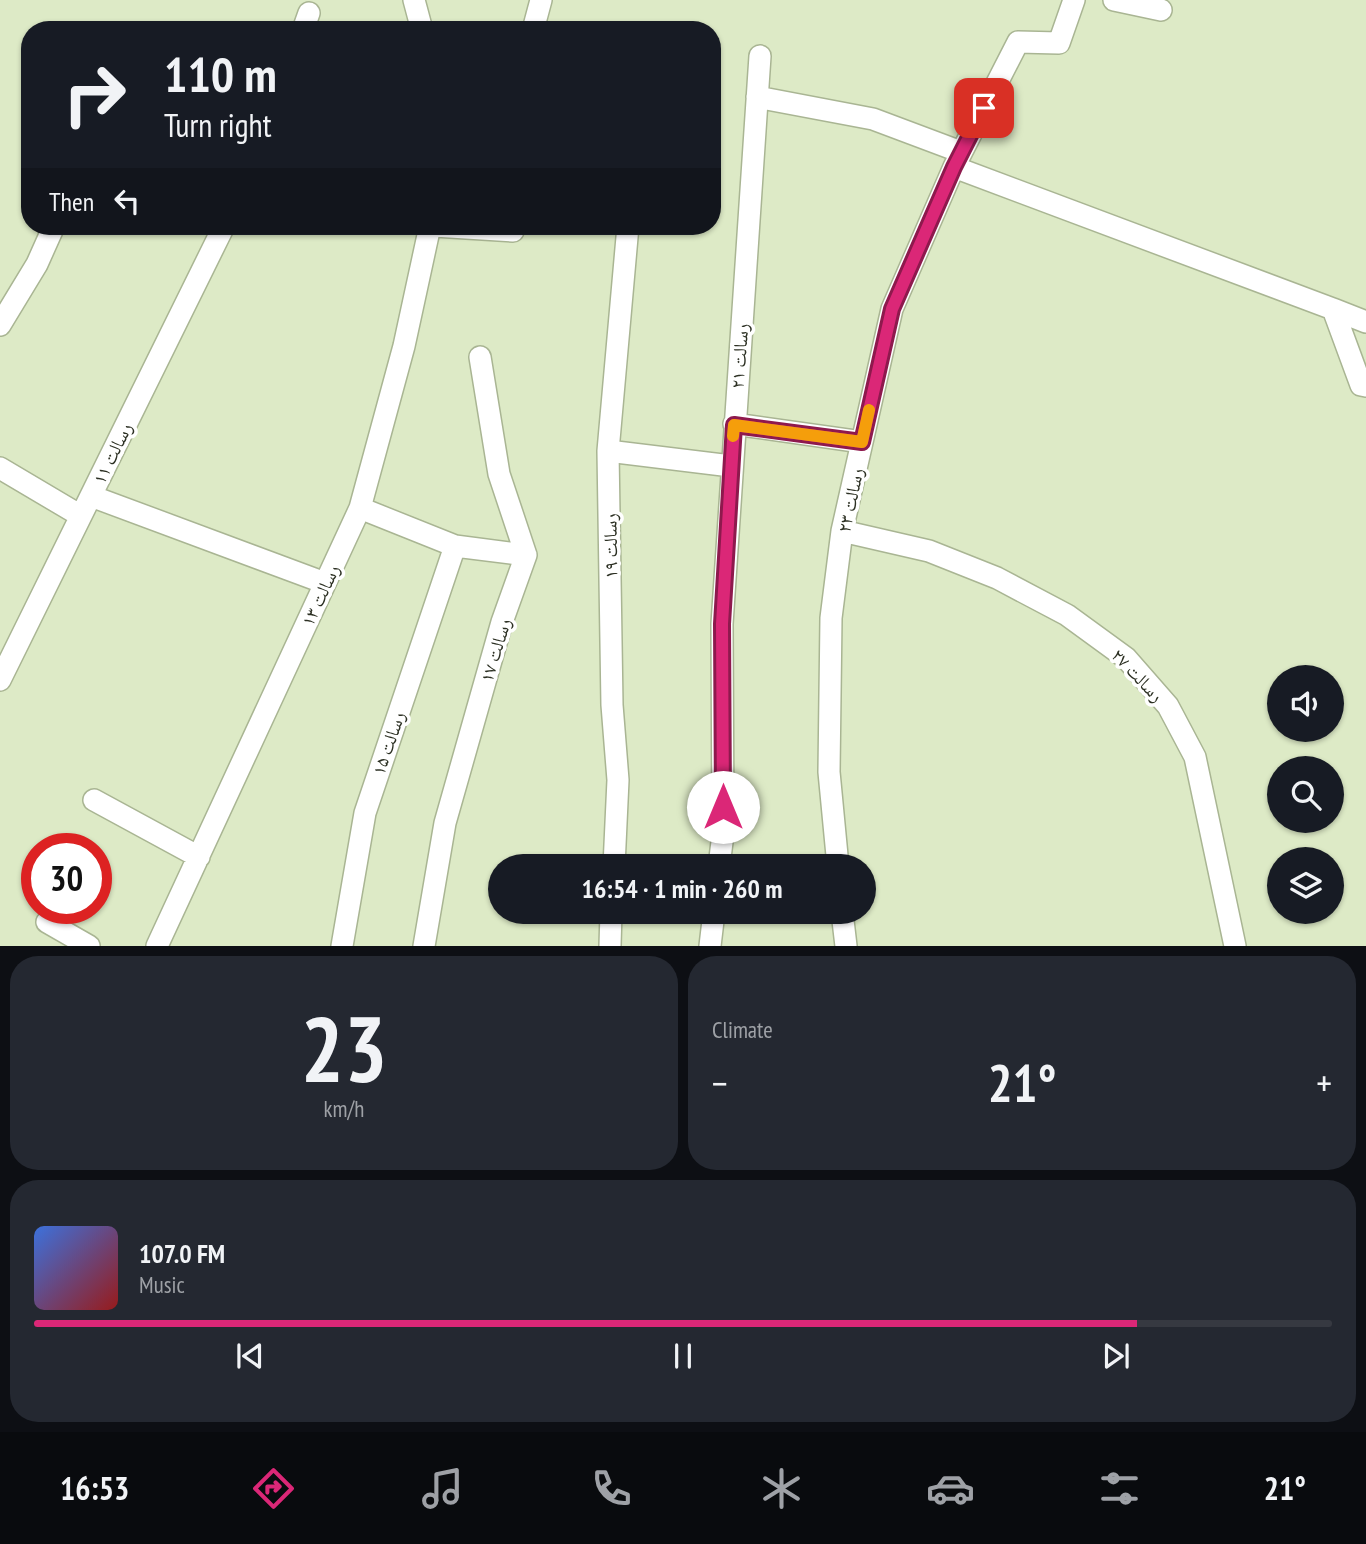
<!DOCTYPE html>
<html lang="en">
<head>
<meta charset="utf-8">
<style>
	body { margin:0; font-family:"PT Sans Narrow","Noto Naskh Arabic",sans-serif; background:#242831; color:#f1f3f6; height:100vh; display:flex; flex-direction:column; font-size:26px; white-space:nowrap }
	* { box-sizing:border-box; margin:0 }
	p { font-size:23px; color:#9ea1a6 }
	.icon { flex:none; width:38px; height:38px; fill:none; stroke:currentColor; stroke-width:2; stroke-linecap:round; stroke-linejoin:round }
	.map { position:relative; height:946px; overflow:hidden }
	.panel { display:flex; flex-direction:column; gap:10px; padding:10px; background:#0d0f14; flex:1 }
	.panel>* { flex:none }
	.hud { position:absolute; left:21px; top:21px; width:700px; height:214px; border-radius:28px; box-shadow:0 2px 5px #0004; background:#171b24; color:#f1f3f6; overflow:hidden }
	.buttons { position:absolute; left:1267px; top:665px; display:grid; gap:14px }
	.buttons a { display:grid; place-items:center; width:77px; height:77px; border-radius:50%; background:#171b24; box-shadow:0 2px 5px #0004; font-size:35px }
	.speed { position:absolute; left:21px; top:833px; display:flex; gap:14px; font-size:35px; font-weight:700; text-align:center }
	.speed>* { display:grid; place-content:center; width:91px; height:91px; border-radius:50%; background:#171b24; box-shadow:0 2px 5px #0004; line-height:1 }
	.speed .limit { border:10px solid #d22; background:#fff; color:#111 }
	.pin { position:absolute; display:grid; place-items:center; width:60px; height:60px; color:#fff; margin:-30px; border-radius:14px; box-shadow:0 4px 10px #0006 }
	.me { position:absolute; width:77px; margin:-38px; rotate:0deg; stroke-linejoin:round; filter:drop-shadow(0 0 5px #0008) }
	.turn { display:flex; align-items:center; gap:24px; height:147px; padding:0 28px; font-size:32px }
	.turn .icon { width:91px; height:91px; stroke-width:2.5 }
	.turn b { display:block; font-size:49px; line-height:60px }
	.then { display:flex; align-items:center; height:66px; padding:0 28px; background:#0003; gap:14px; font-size:26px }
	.big { font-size:52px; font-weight:600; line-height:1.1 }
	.panel .card { flex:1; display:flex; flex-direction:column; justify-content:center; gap:10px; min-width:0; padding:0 24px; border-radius:28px; background:#242831 }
	.panel .dial { align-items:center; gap:0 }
	.dial b { font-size:91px; line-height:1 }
	.song { display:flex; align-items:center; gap:21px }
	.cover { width:84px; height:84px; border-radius:10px; background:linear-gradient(135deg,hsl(220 70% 55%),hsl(0 70% 35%)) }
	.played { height:7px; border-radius:4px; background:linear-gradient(90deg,#db2777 85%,#363941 85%) }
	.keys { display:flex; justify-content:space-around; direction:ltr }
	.heat { display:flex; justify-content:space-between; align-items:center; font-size:38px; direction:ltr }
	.panel .tiles { flex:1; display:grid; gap:10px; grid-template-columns:1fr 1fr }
	.card:last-child { grid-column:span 2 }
	.trip { position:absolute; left:488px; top:854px; width:388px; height:70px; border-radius:35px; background:#171b24; box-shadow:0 2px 5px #0004; font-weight:600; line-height:70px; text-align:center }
	.tab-bar { display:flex; height:112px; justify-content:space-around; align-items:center; background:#090b0e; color:#9ea1a6 }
	.tab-bar .icon { width:49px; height:49px }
	.tab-bar .on { color:#db2777 }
	.tab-bar b { font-size:32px; color:#f1f3f6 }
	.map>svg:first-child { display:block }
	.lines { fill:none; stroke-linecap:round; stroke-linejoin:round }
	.street-casing { stroke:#a9b593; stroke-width:24 }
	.street { stroke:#fff; stroke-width:21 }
	.route-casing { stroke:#8e194d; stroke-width:18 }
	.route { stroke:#db2777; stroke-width:12 }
	.slow { stroke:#f59e0b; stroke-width:12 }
	.labels { text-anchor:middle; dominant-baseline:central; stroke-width:7; stroke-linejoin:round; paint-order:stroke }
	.street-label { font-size:19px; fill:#2c3023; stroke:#fff }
</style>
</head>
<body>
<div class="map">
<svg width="1366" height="946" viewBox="0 0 1366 946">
	<rect width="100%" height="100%" fill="#ddeac6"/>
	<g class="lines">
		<g class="street-casing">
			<path id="street" d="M414,0L422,30
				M1114,0L1161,10
				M303,30L309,13
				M533,30L541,0
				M757,97L873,119L961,152
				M954,167L1333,309L1361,385L1366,386
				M434,226L513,231V226
				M1333,309L1366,322
				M0,325L37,264L54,226
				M734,424L862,442
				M608,451L731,466
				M0,468L81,516
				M91,496L325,583
				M360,508L455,546L526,555
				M842,531L929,551L997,578L1067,615L1126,658L1168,706L1195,757L1235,946
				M0,680L224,226
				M94,800L199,857
				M614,866L618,780L612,705L608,451L628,226
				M719,866L723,834L722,624L760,56
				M838,866L829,772L831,618L842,531L892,309L954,167L1018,42L1059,43L1074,0
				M842,912L846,946
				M47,922L89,946
				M157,946L360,508L404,346L430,226
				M342,946L365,813L455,546
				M424,946L445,823L502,622L526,555L499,474L480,357
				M610,946L611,912
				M710,946L714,912"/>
		</g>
		<use href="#street" class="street"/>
	</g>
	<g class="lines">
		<g class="route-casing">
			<path id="route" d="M723,807L722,624L734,425L862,442L892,309L954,167L984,108"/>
		</g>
		<use href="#route" class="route"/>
		<path class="slow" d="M733,436L734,425L862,442L869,410"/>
	</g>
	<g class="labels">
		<g class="street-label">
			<text transform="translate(739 356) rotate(-86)">رسالت ۲۱</text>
			<text transform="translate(112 453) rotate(-64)">رسالت ۱۱</text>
			<text transform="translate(850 500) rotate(-78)">رسالت ۲۳</text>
			<text transform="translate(610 546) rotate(-91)">رسالت ۱۹</text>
			<text transform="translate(320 595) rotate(-65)">رسالت ۱۳</text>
			<text transform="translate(495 650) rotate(-73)">رسالت ۱۷</text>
			<text transform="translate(1138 675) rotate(46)">رسالت ۲۷</text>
			<text transform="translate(388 743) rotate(-71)">رسالت ۱۵</text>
		</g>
	</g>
</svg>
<div class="buttons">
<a><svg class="icon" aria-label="sound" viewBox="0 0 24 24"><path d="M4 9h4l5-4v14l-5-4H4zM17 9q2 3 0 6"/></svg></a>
<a><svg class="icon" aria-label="search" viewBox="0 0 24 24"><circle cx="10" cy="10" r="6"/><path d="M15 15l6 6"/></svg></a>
<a><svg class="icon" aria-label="layers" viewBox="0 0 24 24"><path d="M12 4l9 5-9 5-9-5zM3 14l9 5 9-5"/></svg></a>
</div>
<div class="speed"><div class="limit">30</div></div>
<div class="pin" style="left:984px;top:108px;background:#d93025"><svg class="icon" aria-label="arrive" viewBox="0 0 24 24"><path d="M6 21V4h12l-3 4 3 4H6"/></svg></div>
<svg class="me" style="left:723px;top:807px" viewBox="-20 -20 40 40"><circle r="19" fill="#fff"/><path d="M0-13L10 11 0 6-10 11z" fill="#db2777"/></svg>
<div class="trip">16:54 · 1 min · 260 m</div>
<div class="hud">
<div class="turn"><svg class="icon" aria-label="right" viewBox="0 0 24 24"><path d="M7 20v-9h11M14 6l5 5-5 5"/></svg><div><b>110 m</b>Turn right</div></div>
<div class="then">Then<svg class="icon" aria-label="left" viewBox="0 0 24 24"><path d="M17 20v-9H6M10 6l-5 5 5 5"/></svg></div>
</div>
</div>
<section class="panel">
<div class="tiles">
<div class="card dial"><b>23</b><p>km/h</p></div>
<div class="card"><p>Climate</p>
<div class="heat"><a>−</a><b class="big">21°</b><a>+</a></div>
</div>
<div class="card">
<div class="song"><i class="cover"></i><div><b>107.0 FM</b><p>Music</p></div></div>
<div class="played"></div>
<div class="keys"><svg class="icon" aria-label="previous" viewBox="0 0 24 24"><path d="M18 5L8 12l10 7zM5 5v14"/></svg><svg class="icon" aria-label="pause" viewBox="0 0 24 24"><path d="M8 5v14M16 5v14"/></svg><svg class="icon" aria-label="next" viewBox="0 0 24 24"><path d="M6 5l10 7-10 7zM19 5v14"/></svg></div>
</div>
</div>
</section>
<nav class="tab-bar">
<b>16:53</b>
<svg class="icon on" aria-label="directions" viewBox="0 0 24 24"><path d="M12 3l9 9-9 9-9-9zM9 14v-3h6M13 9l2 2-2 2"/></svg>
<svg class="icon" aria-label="music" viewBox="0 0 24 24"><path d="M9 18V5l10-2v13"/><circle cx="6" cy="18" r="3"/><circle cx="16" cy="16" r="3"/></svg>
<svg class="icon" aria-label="phone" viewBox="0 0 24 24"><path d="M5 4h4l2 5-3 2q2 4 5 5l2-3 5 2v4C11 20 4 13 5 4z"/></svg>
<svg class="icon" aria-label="climate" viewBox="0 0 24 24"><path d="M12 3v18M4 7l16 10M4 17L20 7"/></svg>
<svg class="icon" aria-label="car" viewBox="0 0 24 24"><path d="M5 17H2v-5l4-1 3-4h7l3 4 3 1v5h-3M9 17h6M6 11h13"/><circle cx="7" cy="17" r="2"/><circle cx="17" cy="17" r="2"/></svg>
<svg class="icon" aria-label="filters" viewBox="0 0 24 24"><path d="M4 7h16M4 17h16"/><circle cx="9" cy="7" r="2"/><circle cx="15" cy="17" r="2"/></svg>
<b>21°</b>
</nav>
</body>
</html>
